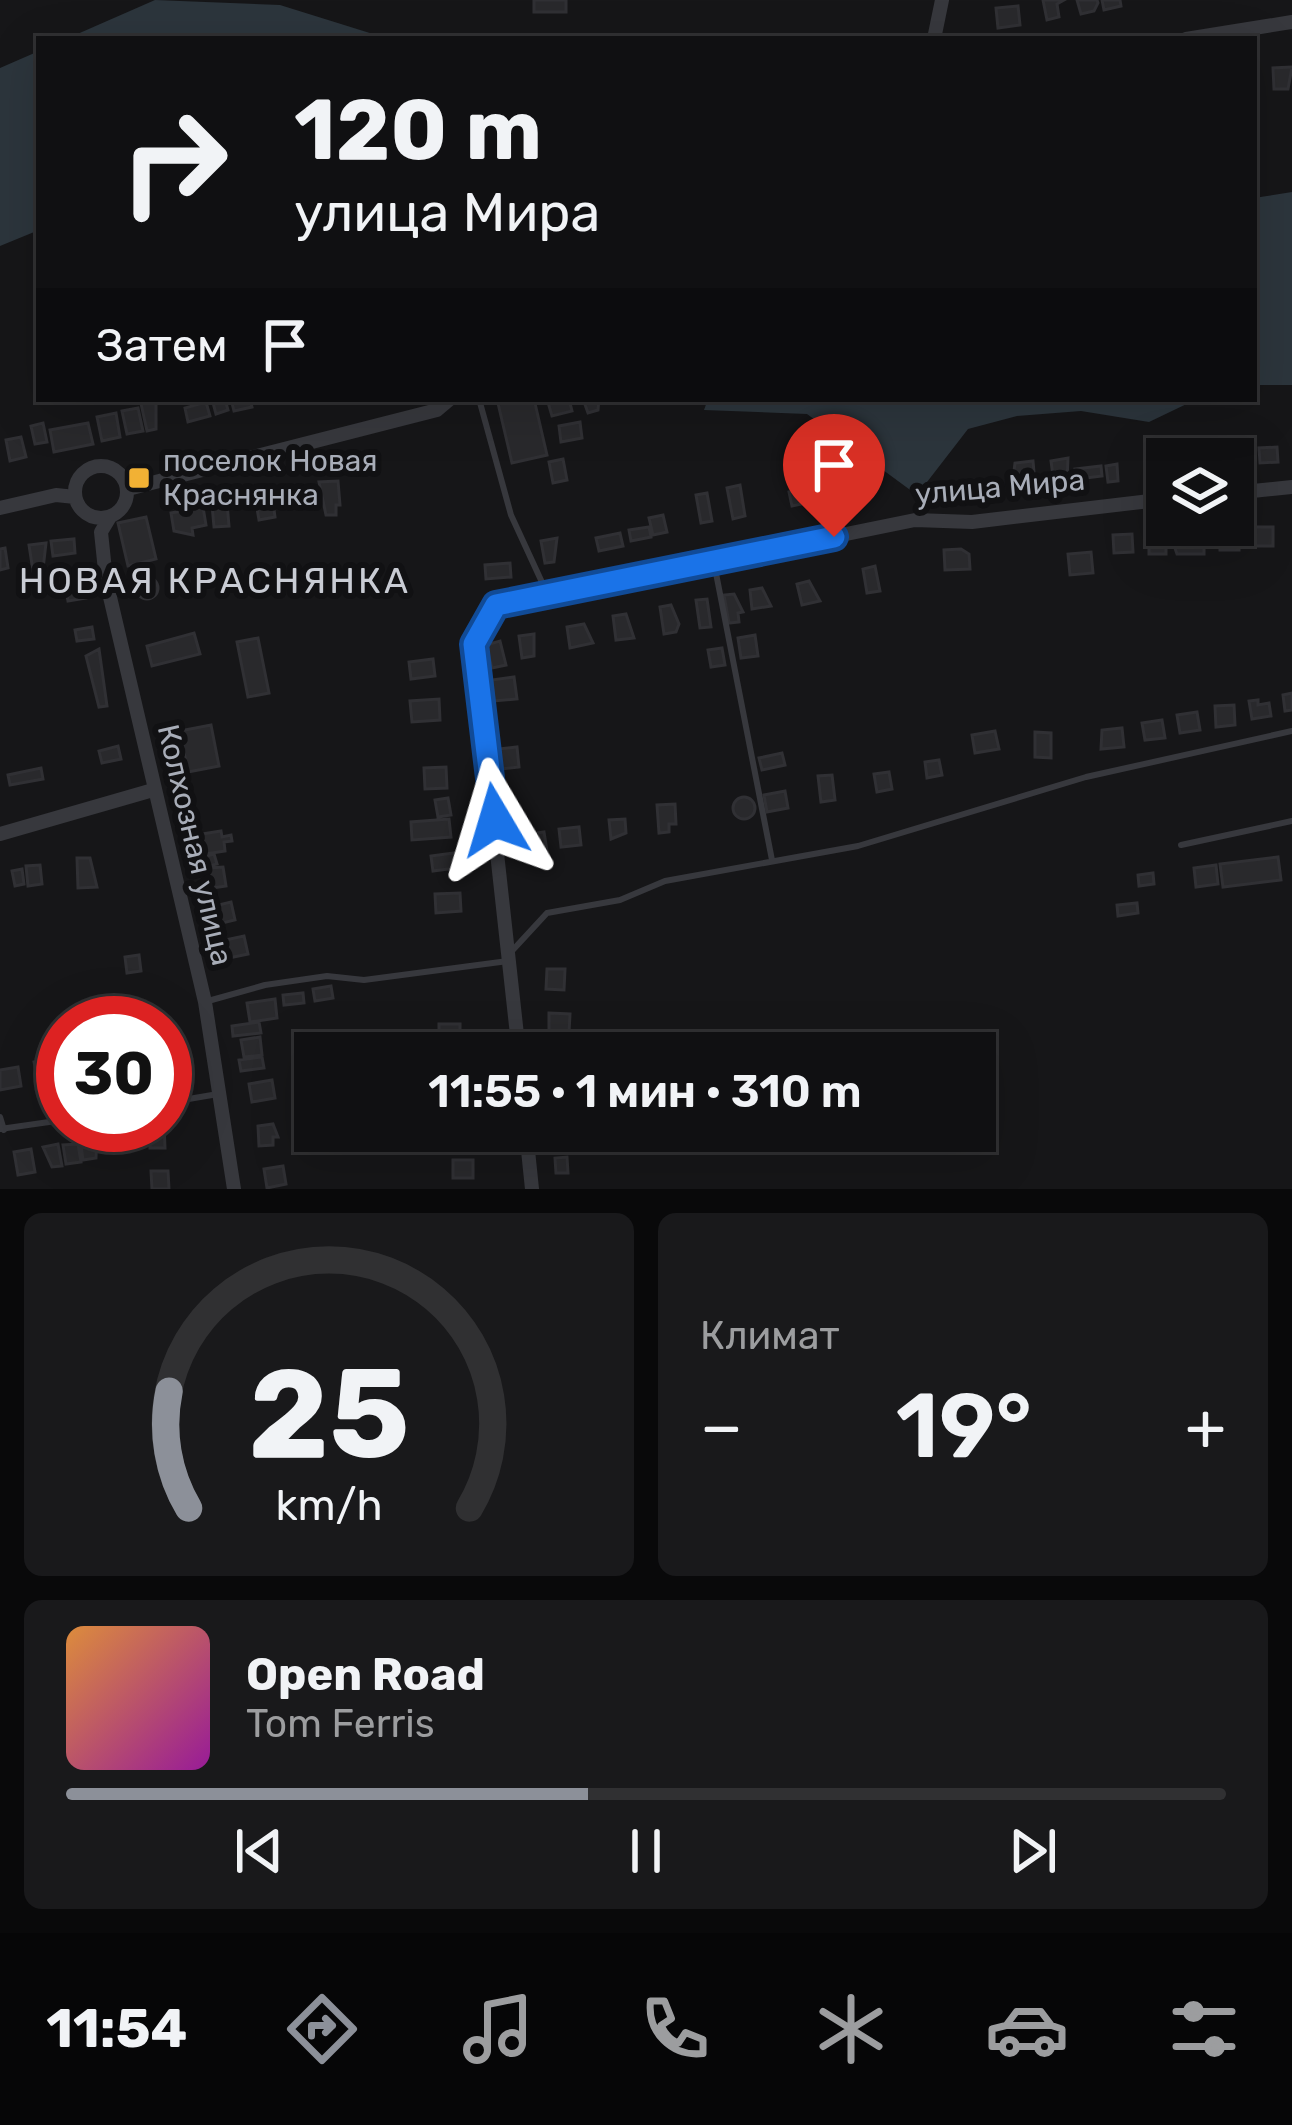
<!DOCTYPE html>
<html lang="ru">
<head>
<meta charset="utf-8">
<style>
	body { margin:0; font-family:Rubik,sans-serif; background:#19191b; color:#f1f3f6; height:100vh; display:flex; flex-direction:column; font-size:45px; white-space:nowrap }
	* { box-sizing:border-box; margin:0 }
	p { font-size:39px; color:#9c9d9f }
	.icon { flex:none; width:66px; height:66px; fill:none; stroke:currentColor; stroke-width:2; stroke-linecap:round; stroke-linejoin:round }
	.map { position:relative; height:1189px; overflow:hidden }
	.drawer { display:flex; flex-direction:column; gap:24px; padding:24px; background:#09090a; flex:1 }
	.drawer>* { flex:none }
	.top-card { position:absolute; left:36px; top:36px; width:1221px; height:366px; border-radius:0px; box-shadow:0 12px 48px #0002,0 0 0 3px #303032; background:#101012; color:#f1f3f6; overflow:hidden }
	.fabs { position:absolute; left:1146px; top:438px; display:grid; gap:24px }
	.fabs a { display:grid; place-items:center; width:108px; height:108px; border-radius:0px; background:#101012; box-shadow:0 12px 48px #0002,0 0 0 3px #303032; font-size:60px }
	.speed { position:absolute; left:36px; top:996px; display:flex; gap:24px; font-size:60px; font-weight:700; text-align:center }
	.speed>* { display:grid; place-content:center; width:156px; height:156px; border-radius:50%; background:#101012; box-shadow:0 12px 48px #0002,0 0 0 3px #303032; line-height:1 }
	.speed .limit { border:18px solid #d22; background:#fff; color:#111 }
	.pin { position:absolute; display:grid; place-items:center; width:102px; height:102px; color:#fff; margin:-123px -51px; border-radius:50% 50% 50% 0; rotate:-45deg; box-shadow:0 0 12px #0007 }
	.pin .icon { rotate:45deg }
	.me { position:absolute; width:132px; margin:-66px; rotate:353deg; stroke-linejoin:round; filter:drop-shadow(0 0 9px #0008) }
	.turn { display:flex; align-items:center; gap:42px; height:252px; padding:0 60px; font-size:54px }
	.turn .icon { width:156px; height:156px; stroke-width:2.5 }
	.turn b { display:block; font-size:84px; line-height:102px }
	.then { display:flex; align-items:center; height:114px; padding:0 60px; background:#0003; gap:24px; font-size:45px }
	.big { font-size:90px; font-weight:600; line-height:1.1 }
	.drawer .card { flex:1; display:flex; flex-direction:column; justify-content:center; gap:18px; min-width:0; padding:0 42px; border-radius:18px; background:#19191b }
	.drawer .dial { align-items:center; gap:0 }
	.dial svg { height:312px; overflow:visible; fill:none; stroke:#303032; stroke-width:7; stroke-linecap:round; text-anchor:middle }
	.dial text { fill:#f1f3f6; stroke:none }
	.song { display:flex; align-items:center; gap:36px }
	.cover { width:144px; height:144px; border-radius:18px; background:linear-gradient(135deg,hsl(30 70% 55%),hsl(300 70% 35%)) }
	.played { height:12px; border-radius:6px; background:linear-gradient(90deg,#8c9099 45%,#303032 45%) }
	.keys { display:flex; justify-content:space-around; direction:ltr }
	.heat { display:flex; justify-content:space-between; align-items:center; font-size:66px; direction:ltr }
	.drawer .tiles { flex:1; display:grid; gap:24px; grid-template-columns:1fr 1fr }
	.card:last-child { grid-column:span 2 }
	.trip { position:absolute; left:294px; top:1032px; width:702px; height:120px; border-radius:0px; background:#101012; box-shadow:0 12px 48px #0002,0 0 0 3px #303032; font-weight:600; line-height:120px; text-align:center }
	.tab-bar { display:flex; height:192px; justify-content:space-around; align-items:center; background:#060607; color:#9c9d9f }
	.tab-bar .icon { width:84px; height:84px }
	.tab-bar .current { color:#8c9099 }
	.tab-bar b { font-size:54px; color:#f1f3f6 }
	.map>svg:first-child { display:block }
	.water { fill:#2c353c }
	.building { fill:#29292c; stroke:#303034; stroke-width:3 }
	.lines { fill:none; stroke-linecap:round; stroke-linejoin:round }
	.lane { stroke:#37383d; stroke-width:6 }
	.street { stroke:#37383d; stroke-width:14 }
	.route-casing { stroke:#114b97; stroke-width:30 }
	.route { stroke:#1a73e8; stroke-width:21 }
	.poi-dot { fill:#f2b134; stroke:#111113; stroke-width:4.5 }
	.labels { text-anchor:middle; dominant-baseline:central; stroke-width:12; stroke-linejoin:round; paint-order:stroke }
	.poi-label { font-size:30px; fill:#a8adb8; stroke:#111113; text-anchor:start }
	.street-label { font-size:30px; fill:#a8adb8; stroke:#111113 }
	.quarter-label { font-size:36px; letter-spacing:3px; fill:#c9ccd4; stroke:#111113 }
</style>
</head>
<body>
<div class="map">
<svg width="1292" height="1189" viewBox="0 0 1292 1189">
	<rect width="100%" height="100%" fill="#161618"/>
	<path class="water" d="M155,0L280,5L389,39H66Z
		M39,51V230L0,246V68Z
		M1292,192V385H1254V198Z
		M708,399H1197L1149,422L1081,411L1017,416L968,429L917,495L807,414L704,410Z"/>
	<path class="building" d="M534,0H566V12H534Z
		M1043,0H1064L1057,4L1059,17L1047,20Z
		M1077,0H1097L1098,3L1094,11L1081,14Z
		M1102,0H1120L1121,6L1104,10Z
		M1018,6L1020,25L998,28L996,8Z
		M1292,67L1288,89H1274L1273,68Z
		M140,399L156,402V429L147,431Z
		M212,399H225L228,410L216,414Z
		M231,399H250L252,407L234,411Z
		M497,399H534L547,455L512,463Z
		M547,399H569L572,411L552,416Z
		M583,399H599L598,410L588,413Z
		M206,402L210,416L188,422L185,408Z
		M138,408L143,431L127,434L122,411Z
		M116,413L120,437L102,441L97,417Z
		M580,422L582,438L561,442L559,426Z
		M43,423L47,442L35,444L31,426Z
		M88,423L93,444L54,452L50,430Z
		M21,437L26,457L10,461L6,440Z
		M1209,439L1210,459H1196L1195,440Z
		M1277,447L1278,462L1260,463L1259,448Z
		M1068,458L1067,481L1054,483L1051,461Z
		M563,459L567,480L553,483L549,462Z
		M1033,461L1035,484L1012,487L1015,463Z
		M1117,464L1118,481L1108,482L1106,466Z
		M1101,466L1102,476L1077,479L1075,469Z
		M852,470L853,480L844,481L846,496L833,497L831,472Z
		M338,481L340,505H336V515H326L319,482Z
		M740,485L745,516L733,519L727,488Z
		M798,490L801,504L792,506L789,492Z
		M707,493L712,521L701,523L696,495Z
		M272,495L275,517L259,520L255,497Z
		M227,503L229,526L214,527L212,505Z
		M203,507L206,525L192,528L193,535L174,531L171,513Z
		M663,515L667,532L653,535L649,518Z
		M146,517L156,559L128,566L118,523Z
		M649,527L651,537L631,541L629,530Z
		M1255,527H1273V546H1255Z
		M1168,528H1204V554H1177Z
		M1239,531V550H1220V532Z
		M620,533L623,546L599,551L596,538Z
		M1132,534L1133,552L1114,553L1113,535Z
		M1149,535H1166V554H1149Z
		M557,538L554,562L545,563L541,541Z
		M74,539L75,553L53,556L51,541Z
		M46,543L43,569L33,571L29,545Z
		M5,548L8,568L0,570V549Z
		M961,549L969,554L970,569L945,570L944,550Z
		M1091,552L1093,573L1070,575L1068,554Z
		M510,563L511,577L486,579L485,565Z
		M875,566L880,591L867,593L863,569Z
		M136 588a11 11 0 1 1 22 0a11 11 0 1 1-22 0Z
		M809,581L820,601L802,605L797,584Z
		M85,587L86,598L68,601L66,590Z
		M762,588L771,606L752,609L750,590Z
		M734,594L743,612L738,613L739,622L729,623L724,595Z
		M707,599L711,627L700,628L696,600Z
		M671,605L679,624L676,632L664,634L660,607Z
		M626,614L634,638L616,640L613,616Z
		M584,624L593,643L570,648L567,627Z
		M92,627L94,639L77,641L75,630Z
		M194,633L200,654L152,666L147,646Z
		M534,634V656L522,658L519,636Z
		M755,635L758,656L741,658L738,638Z
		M258,638L269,693L248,697L237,642Z
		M500,641L506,665L492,668L486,645Z
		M722,648L725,665L711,667L708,650Z
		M99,649L107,706L99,707L86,656Z
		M433,659L435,676L411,679L409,662Z
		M514,677L517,699L494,701L492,680Z
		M1292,693V710L1285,711L1283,695Z
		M439,699L440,720L412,722L410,701Z
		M1258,700V705L1269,703L1271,716L1252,719L1249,701Z
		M1234,705L1235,725L1216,727L1215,706Z
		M1197,712L1200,730L1180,733L1177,715Z
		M1162,720L1165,738L1145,740L1142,723Z
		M211,725L219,766L188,772L180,731Z
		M1122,728L1124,747L1101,749L1102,730Z
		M995,731L999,749L975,753L972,735Z
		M1035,732L1051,733V758L1035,757Z
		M118,746L121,759L102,763L99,751Z
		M517,747L519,767L500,769L498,749Z
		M782,753L785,765L762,770L759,758Z
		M939,760L942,775L927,778L925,762Z
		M446,767L447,788L425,789L424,768Z
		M41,768L43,779L10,785L8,775Z
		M889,772L892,789L877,792L874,774Z
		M832,775L835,800L821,802L818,776Z
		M785,791L788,808L767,812L764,795Z
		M733 808a11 11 0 1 1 22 0a11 11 0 1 1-22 0Z
		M448,798L451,815L438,817L435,800Z
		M675,804L676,824H669V832L659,833L657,805Z
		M449,819L451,837L412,840L411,822Z
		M625,819L626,833L611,839L609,820Z
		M579,827L581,845L561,847L559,829Z
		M221,831L222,837L231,835L232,841L224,842L225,851L205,854L202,834Z
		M544,832L547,851L526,854L523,835Z
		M454,853L456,868L433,871L431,856Z
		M214,854L217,864L201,868L199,858Z
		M1278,857L1281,880L1223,887L1220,864Z
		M77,858H90L97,887L78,888Z
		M40,865L42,884L28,886L26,866Z
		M1216,865L1218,884L1196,887L1194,868Z
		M223,867L226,886L212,888L209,868Z
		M22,869L24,884L15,886L12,871Z
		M1153,873L1154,884L1139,886L1138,875Z
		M460,893L461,911L436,913L435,894Z
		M231,902L235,920L218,924L214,906Z
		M1137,903L1138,913L1118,916L1117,905Z
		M244,936L248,954L224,959L221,941Z
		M139,955L141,971L127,973L125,957Z
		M547,969H565L564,990L546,989Z
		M331,986L333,998L315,1001L313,989Z
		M303,993L304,1003L284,1005L283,995Z
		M275,999L277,1018L250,1022L247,1003Z
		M549,1013L570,1014L569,1033H549Z
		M259,1022L261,1033L233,1036L232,1026Z
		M439,1024H460V1039L439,1045Z
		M260,1037L262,1055L244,1057L241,1040Z
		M63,1055V1078L56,1079L53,1057Z
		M262,1057L264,1068L241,1071L239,1060Z
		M48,1059L52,1079L38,1082L34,1062Z
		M18,1067L21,1086L0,1090V1070Z
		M272,1080L275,1098L252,1102L249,1084Z
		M273,1124L278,1137H273V1145L259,1146L258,1126Z
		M150,1125H164L165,1148H150Z
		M447,1131H471V1143H447Z
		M555,1131H585L584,1139H555Z
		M97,1135L96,1158L83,1160L80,1137Z
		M58,1144L62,1166L52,1167L43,1147Z
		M78,1144L81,1162L66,1164L63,1145Z
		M31,1149L35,1172L18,1175L14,1152Z
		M567,1157L568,1173H556L555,1158Z
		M453,1160H473V1178H453Z
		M283,1166L286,1184L267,1188L264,1169Z
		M151,1171H168L169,1189H152Z"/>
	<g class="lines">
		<path class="lane" d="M479,399L511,515L546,591
			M714,563L772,860
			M1181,845L1292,821
			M511,952L547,913L620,900L665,881L858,846L1086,777L1292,731
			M208,1001L265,985L327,976L364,980L508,961
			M165,1103L218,1094
			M0,1117L4,1130
			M0,1129L63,1120"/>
		<path class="street" d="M934,39L942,0
			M1186,39L1292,22
			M75 492a26 26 0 1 1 52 0a26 26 0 1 1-52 0Z
			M128,489L437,410L450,399
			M1233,493L1292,487
			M0,508L56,495L75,497
			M110,517L101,532L106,580L205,1002L234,1189
			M0,834L153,790
			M519,1053L474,644L496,605L915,520L972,522L1167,499
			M526,1131L532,1189"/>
	</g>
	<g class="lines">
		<g class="route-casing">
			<path id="route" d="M495,820L474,644L496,605L834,537"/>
		</g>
		<use href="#route" class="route"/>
	</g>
	<rect class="poi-dot" x="127" y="466" width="24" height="24" rx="6"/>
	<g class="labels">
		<g class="poi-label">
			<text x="163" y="461">поселок Новая<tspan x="163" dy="34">Краснянка</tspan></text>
		</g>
		<g class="street-label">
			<text transform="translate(1000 487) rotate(-5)">улица Мира</text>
			<text transform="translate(195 845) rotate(77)">Колхозная улица</text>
		</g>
		<g class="quarter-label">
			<text x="215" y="580">НОВАЯ КРАСНЯНКА</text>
		</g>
	</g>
</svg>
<div class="fabs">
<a><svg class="icon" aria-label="layers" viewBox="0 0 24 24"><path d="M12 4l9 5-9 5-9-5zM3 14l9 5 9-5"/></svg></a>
</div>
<div class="speed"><div class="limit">30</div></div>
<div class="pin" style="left:834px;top:537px;background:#d93025"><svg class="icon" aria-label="arrive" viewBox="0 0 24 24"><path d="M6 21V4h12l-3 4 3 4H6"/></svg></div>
<svg class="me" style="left:495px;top:820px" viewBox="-20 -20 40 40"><path d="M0-17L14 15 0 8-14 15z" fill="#1a73e8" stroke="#fff" stroke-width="4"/></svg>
<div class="trip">11:55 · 1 мин · 310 m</div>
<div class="top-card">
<div class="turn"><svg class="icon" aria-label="right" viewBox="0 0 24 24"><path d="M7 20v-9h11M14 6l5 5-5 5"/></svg><div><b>120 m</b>улица Мира</div></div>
<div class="then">Затем<svg class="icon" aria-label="arrive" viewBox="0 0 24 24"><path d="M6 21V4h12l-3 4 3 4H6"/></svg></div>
</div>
</div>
<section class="drawer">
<div class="tiles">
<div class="card dial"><svg viewBox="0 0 100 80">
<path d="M14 69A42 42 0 1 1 86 69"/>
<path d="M14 69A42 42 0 0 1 9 39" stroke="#8c9099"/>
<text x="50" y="56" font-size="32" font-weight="700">25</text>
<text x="50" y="72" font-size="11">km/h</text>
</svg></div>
<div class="card"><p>Климат</p>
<div class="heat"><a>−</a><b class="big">19°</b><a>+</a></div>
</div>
<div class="card">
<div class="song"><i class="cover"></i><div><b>Open Road</b><p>Tom Ferris</p></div></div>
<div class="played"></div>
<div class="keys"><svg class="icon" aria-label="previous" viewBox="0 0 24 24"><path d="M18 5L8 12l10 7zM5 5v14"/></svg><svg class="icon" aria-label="pause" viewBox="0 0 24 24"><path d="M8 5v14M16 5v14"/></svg><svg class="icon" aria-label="next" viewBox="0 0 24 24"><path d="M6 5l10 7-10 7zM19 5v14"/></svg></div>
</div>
</div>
</section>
<nav class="tab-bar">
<b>11:54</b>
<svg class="icon current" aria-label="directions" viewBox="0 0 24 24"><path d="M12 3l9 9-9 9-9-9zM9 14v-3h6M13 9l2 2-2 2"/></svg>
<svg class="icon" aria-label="music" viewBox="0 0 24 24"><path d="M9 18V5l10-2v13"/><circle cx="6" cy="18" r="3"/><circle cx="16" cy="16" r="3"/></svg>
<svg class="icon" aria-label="phone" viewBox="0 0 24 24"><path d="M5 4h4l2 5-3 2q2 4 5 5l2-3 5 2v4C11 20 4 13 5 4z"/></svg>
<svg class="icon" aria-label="climate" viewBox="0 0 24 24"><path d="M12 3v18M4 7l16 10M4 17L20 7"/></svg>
<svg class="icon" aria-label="car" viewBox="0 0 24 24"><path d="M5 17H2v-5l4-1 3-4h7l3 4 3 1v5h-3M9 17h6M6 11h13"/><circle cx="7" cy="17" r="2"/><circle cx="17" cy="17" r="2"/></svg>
<svg class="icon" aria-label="filters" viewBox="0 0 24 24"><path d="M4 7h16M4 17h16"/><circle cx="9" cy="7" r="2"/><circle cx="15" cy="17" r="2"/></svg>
</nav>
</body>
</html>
